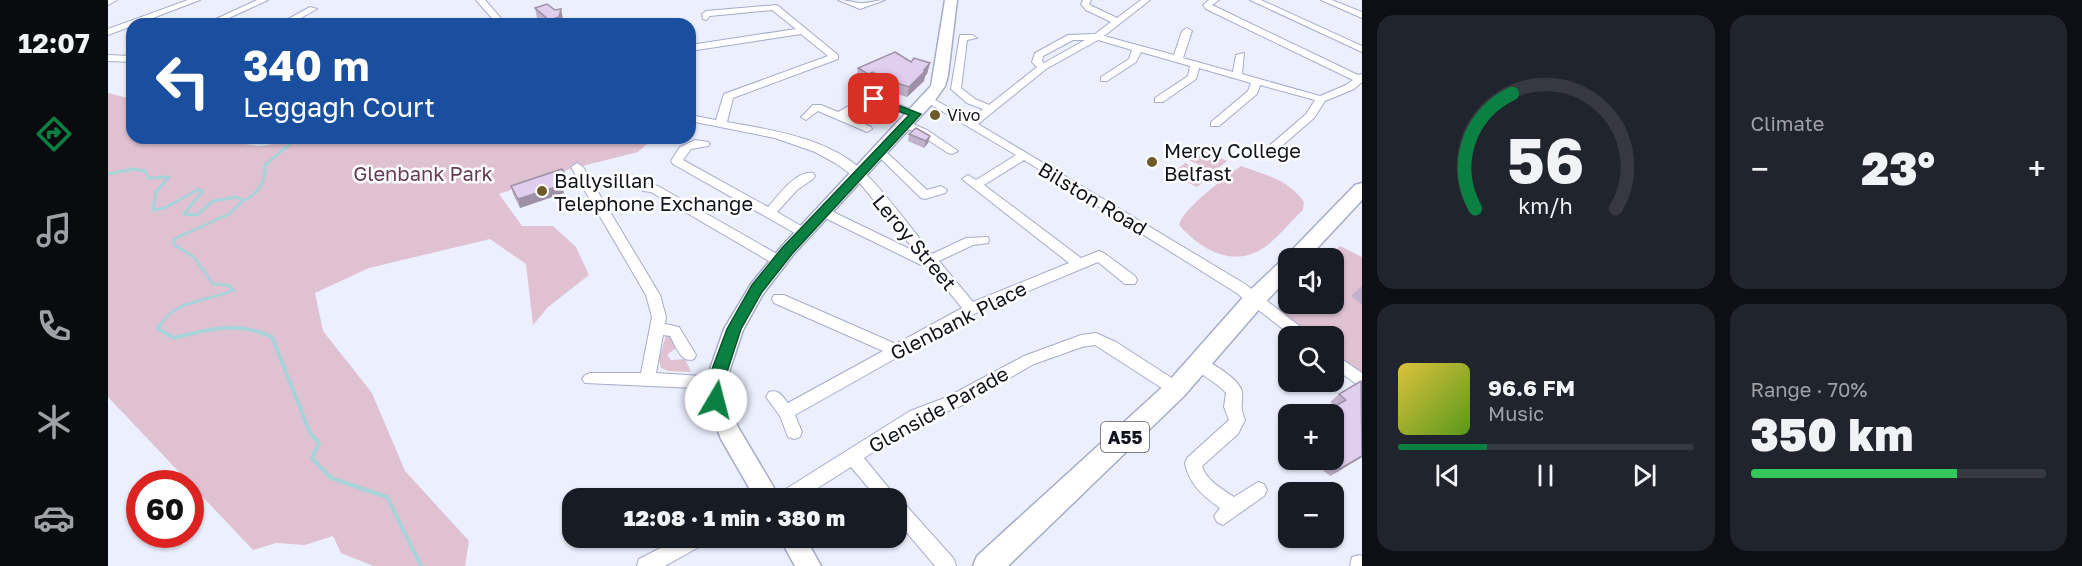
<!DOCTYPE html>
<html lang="en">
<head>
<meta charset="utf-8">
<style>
	body { margin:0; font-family:"Golos Text",sans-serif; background:#20242c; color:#f1f3f6; height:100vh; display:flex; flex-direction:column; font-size:22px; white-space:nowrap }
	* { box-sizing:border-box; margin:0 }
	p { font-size:20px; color:#9ea1a6 }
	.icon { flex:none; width:33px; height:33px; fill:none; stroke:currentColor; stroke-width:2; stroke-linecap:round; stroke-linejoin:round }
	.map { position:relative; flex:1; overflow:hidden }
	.drawer { display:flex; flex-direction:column; gap:15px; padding:15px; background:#0d0f14; width:720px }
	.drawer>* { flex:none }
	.top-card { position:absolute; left:18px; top:18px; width:570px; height:126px; border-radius:18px; box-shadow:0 2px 4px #0004; background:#1a4fa0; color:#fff; overflow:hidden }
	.fabs { position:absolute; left:1170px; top:248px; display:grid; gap:12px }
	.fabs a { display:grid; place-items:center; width:66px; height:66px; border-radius:12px; background:#171b24; box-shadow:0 2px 4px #0004; font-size:30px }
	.speed { position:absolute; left:18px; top:470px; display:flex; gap:12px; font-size:30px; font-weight:700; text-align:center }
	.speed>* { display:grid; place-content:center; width:78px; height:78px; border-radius:50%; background:#171b24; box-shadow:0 2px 4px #0004; line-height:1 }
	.speed .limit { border:9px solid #d22; background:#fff; color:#111 }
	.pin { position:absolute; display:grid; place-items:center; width:51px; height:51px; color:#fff; margin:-26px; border-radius:12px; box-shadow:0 3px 9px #0006 }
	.me { position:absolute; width:66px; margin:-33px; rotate:8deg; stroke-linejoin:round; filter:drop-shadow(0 0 4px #0008) }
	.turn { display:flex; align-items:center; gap:21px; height:126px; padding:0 18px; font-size:27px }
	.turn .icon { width:78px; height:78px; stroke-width:2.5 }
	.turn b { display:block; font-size:42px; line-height:51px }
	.big { font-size:45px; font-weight:800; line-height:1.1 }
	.drawer .card { flex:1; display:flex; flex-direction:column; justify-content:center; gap:9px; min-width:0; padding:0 21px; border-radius:18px; background:#20242c }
	.drawer .dial { align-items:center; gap:0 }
	.dial svg { height:156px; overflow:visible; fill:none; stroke:#363941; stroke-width:7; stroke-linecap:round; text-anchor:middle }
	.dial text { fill:#f1f3f6; stroke:none }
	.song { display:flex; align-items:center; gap:18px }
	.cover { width:72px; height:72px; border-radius:9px; background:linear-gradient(135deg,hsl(50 70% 55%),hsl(90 70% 35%)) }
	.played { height:6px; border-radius:3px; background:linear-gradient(90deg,#0b8043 30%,#363941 30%) }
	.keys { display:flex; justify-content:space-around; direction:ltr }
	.heat { display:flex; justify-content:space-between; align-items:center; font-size:33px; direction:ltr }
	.charge { height:9px; border-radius:4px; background:linear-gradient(90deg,#34c759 70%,#363941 0) }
	.drawer .tiles { flex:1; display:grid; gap:15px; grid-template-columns:repeat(2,1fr) }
	.trip { position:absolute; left:454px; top:488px; width:345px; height:60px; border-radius:18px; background:#171b24; box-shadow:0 2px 4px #0004; font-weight:800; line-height:60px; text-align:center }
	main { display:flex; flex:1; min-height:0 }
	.dock { display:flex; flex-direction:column; width:108px; justify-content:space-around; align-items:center; background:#090b0e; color:#9ea1a6 }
	.dock .icon { width:42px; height:42px }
	.dock .active { color:#0b8043 }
	.dock b { font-size:27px; color:#f1f3f6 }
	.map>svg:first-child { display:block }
	.green { fill:#dfc1d1 }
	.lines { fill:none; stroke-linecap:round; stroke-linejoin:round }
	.stream-far2 { stroke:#a8d3d8; stroke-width:2 }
	.stream-far1 { stroke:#a8d3d8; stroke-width:3 }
	.stream { stroke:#a8d3d8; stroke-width:4 }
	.minor-casing { stroke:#a4abcd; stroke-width:2 }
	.major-casing { stroke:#a4abcd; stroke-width:3 }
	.highway-casing { stroke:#a4abcd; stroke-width:3 }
	.minor { fill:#fff; fill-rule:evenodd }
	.major { fill:#fff; fill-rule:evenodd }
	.highway { fill:#fff; fill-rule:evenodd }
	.wall { fill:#c1b1cd }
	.shaded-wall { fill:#9d90a7 }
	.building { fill:#e0ceee; stroke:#9d90a7; stroke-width:1.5 }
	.route { fill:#0b8043; stroke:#07532c; stroke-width:1.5 }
	.poi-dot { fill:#6c5a28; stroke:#fff; stroke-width:2 }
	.labels { text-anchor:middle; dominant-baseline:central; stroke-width:5; stroke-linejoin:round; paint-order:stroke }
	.far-poi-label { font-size:16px; fill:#11131f; stroke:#fff; text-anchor:start }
	.shield { fill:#fff; stroke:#585a62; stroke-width:1.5 }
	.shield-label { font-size:18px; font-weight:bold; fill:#11131f }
	.poi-label { font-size:20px; fill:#11131f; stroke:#fff; text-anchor:start }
	.park-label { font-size:20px; fill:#693a55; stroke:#fff }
	.street-label { font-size:20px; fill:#11131f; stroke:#fff }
</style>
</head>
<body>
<main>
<nav class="dock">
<b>12:07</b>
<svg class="icon active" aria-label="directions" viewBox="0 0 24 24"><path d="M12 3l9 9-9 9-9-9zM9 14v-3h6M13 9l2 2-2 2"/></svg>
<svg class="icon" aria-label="music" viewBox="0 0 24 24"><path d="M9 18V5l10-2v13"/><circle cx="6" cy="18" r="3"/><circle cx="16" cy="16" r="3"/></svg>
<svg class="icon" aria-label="phone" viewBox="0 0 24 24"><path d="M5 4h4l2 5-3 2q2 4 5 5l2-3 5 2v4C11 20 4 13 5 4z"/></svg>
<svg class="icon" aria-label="climate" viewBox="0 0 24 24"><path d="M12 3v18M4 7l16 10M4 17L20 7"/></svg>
<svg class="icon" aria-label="car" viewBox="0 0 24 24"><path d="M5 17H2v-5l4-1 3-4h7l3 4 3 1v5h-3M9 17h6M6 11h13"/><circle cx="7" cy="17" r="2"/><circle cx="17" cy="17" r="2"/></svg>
</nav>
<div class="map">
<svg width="1254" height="566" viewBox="0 0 1254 566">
	<rect width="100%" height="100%" fill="#ecf0fe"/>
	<path class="green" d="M0,93L24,99V138H123C140,148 160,149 177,138H546L530,152L462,169L391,194L414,226H445L468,247L481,275L440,307L425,325L418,264L382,239L261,268L207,293L215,331L264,393L297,471L361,541L357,566H265L233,553L225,536L197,545L168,543L145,550L0,397Z
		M1094,149L1119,161L1106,172L1081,160Z
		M1077,163L1103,176L1089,187L1063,174Z
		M1133,166C1156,175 1181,179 1196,202L1195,210C1182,222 1169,239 1154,249C1123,268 1091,248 1071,225C1075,208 1117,178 1133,166Z
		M1232,246L1254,257V378L1226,357V336H1199L1167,310L1180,297V303H1226V258H1219Z
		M558,335L563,336L569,345L568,348L559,355L563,360L577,359L583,372L561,371L553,368L551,360Z"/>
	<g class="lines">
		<path class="stream-far2" d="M183,143L187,138"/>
		<path class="stream-far1" d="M0,174L25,169L37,171L40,178L61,177L48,192L45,210L57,208L91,189L94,192L76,214L89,215L105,201L129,197L134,200
			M135,201C150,194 158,181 157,165L184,142
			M51,328C65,299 99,302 126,290L120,285L105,284L86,257L66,245V239L121,214L135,201
			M118,328H133"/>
		<path class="stream" d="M51,326L50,329L66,338C99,329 132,321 164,337L202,433L211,443L204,458L223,478L279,497L313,566"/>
		<g class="minor-casing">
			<path id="minor" d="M0,0H9L0,5Z
				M80,0H92L0,35V29Z
				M149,0H160L108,24H97Z
				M368,0H377L398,24H389Z
				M730,0C737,0 744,2 751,3C759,4 769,0 777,0L752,9Z
				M975,0H983L981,4L984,6L1009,18L1033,0H1042L996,36L1066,55L1074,31L1079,28L1084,31L1075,58L1125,72L1128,55L1136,53L1134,74L1212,96L1238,85L1245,80L1098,9L1095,5L1101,0H1111L1104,5L1250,75L1254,74V82L1246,89L1217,101L1206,118L1169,150H1161V146L1198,114L1207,100L1152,85L1149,94L1111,126H1103V122L1140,91L1143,83L1091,68L1088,79L1055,102H1047V98L1080,76L1082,66L1033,52L1028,62L999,81H993V77L1021,59L1024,50L990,40L938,69L870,124L1137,284L1199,332L1201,336H1184L1127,292L916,160L876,185L973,258L991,251L996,253L1027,276L1029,280L1027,284H1017L990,262L868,313L687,415L694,432L692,437L686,439L680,437L672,416L658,397L661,392C671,389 674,396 680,403L775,351L666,303L664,299L666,295H676L788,344L854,308L820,266L813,265L711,215L709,212L711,209H719L808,252L747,177L727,163L707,152L667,138L582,121V115L608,120L616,94L720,56L693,34L582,51V45L688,29L664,10L602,16L598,20L595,19L594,14L598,11L669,5L730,55V59L625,98L619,122C664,130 721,138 756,172C781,197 802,227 824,254L858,238L880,237L881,240L880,243L865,245L831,261L865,302L961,263L854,179L860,175L868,180L908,155L815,100L816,98H824L862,120L875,109L859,103L843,89L852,35H864L869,38L859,40L853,88L867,99L881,105L929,67L924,62L927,53L960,35L987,34L1003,22L978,10L973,4ZM965,40H977L936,63L934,61L935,56Z
				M1142,0H1153L1254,46V52Z
				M1213,0H1224L1254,12V18Z
				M202,7L209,9L182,24H171Z
				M0,55L24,56V62L0,61Z
				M761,98L781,100L813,114L808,117C777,109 769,96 739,116L763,127L764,129L759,132L710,111L698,120L693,117L705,105H713L730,112L750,101Z
				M798,121L819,130L850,151L844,154L840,153L811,134L794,126L793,124Z
				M587,140L600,142L602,144L600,146L583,149L575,160L660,207C670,196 688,170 705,173L707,176L705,179L689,190L669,212L700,230L702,233L700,236H692L565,164L563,161L572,147Z
				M771,148L775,149L819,190L833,186L839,190L837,193L817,199L813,198L767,153L765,151Z
				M469,163L475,167L552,295L558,317L557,324L571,327L588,355L586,359C573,364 568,346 562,336L555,335L548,373L609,377L614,378L617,383L614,388L609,389L477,383L474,379L477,375L482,373H533L544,317L538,295L463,167Z
				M539,184L550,186L676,258L678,261L671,266L666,264L543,192L535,191L533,188Z
				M988,333L1008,342L1073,384L1076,389L1073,394L1068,396L1063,394L987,345L974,347L926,364L851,407L814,421L756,458L789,498H769L743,467L694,498H670L673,492L802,411L839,397L916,356L973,335Z
				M1226,354L1254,373V388L1226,368Z
				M1090,357C1102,361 1132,379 1134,392C1135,406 1131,404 1137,420L1130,434L1094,466C1098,480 1114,489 1126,497L1150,482L1156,484L1159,490L1156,496L1115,525L1109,522L1106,516L1112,508C1095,496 1081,484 1077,463L1079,458L1121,420L1116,407L1118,393C1109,382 1088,373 1083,363L1085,359Z
				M789,500L795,502L846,559L848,566H827L789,521Z
				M574,537H601L598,543L557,566H529L531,559Z
				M1251,555L1254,556V566H1242L1244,557Z"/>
		</g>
		<g class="major-casing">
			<path id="major" d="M837,0H849L840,75L837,86L825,103L685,255L655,294L635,330L621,372L618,400L630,427L672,498H647L613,439L598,400L601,372L616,329L643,284L673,247L823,86Z
				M671,537H697L713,566H687Z"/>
		</g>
		<g class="highway-casing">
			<path id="highway" d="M1254,183V200L1200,258H1180V278L1154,306L1076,396L900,566H865L869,556L1060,382L1138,294L1173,261L1178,259L1181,253L1247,185Z"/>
		</g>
		<use href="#minor" class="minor"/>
		<use href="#major" class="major"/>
		<use href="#highway" class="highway"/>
	</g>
	<path class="wall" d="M427,8L455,19L454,24H436L429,18Z
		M822,63L819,74L817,76L816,81L799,97L775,90L763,83L758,85L748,78L750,68Z
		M801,134L822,136L820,143L816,148L800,141Z
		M403,186L462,187L455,190L456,193L412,208L405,194Z
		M1254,286V305L1243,296Z
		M1254,382V457L1222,476L1202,459H1226L1227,406L1222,402L1231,394Z"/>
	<path class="shaded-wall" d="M453,9L455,19L454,24H442L441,20Z
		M822,63L819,74L817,76L816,81L799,97L801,87Z
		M765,72L763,83L758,85L760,74Z
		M822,136L820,143L816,148L818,141Z
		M461,179L462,187L455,190L456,193L412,208L410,199Z
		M1254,456V457L1222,476L1232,469Z"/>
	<path class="building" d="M439,4L447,10L453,9L451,17L441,20L427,8Z
		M787,52L803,62L806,58L822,63L816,70H818L801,87L776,79L765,72L760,74L750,68Z
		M808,128L822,136L818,141L801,134Z
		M454,169L461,179L452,182L454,185L410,199L403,186Z
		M1253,381L1254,456L1232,469L1220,459H1226V414H1213L1238,400L1231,394Z"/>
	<path class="route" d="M766,96L813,114L684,254L654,292L633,329L619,372L614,405L608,407L602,405L600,400L603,372L619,329L644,285L674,248L801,115L763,101L761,99Z"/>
	<g class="poi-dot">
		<circle cx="827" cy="115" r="6"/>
		<circle cx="1044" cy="162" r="6"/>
		<circle cx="434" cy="191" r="6"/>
	</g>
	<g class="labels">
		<g class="far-poi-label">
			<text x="839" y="115">Vivo</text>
		</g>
		<rect class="shield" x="993" y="422" width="48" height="30" rx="4.5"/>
		<g class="shield-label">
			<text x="1017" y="437">A55</text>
		</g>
		<g class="poi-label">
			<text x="1056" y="150">Mercy College<tspan x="1056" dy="23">Belfast</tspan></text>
			<text x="446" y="180">Ballysillan<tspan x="446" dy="23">Telephone Exchange</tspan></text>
		</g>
		<g class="park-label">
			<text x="315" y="173">Glenbank Park</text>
		</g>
		<g class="street-label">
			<text transform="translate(985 198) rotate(31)">Bilston Road</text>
			<text transform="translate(807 242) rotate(50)">Leroy Street</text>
			<text transform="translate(850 320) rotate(-27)">Glenbank Place</text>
			<text transform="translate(830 409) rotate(-29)">Glenside Parade</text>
		</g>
	</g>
</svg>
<div class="fabs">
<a><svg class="icon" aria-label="sound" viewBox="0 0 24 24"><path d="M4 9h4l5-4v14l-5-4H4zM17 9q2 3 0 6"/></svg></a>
<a><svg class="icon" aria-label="search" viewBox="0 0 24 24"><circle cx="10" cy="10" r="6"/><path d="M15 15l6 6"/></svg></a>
<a>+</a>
<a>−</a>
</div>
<div class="speed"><div class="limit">60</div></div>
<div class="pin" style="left:766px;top:99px;background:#d93025"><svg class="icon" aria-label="arrive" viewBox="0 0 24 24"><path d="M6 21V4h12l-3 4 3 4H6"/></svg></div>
<svg class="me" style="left:608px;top:400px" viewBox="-20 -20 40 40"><circle r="19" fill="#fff"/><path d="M0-13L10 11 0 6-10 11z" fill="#0b8043"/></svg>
<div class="trip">12:08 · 1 min · 380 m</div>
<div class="top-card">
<div class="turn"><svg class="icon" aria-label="left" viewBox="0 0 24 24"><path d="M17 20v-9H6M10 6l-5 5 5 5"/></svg><div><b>340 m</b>Leggagh Court</div></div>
</div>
</div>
<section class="drawer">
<div class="tiles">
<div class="card dial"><svg viewBox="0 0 100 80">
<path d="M14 69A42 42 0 1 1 86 69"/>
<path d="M14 69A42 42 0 0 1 33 10" stroke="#0b8043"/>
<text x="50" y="56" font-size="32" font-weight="700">56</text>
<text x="50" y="72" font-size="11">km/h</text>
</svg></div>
<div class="card"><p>Climate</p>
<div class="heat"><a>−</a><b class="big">23°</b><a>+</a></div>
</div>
<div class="card">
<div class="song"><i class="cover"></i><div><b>96.6 FM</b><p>Music</p></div></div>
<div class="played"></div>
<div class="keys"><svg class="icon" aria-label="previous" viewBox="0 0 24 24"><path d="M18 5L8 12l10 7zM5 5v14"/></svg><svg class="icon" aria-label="pause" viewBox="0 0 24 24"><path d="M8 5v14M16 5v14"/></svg><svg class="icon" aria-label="next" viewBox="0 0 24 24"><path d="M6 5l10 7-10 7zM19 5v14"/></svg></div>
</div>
<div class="card"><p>Range · 70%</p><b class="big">350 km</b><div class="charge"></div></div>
</div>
</section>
</main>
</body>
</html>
